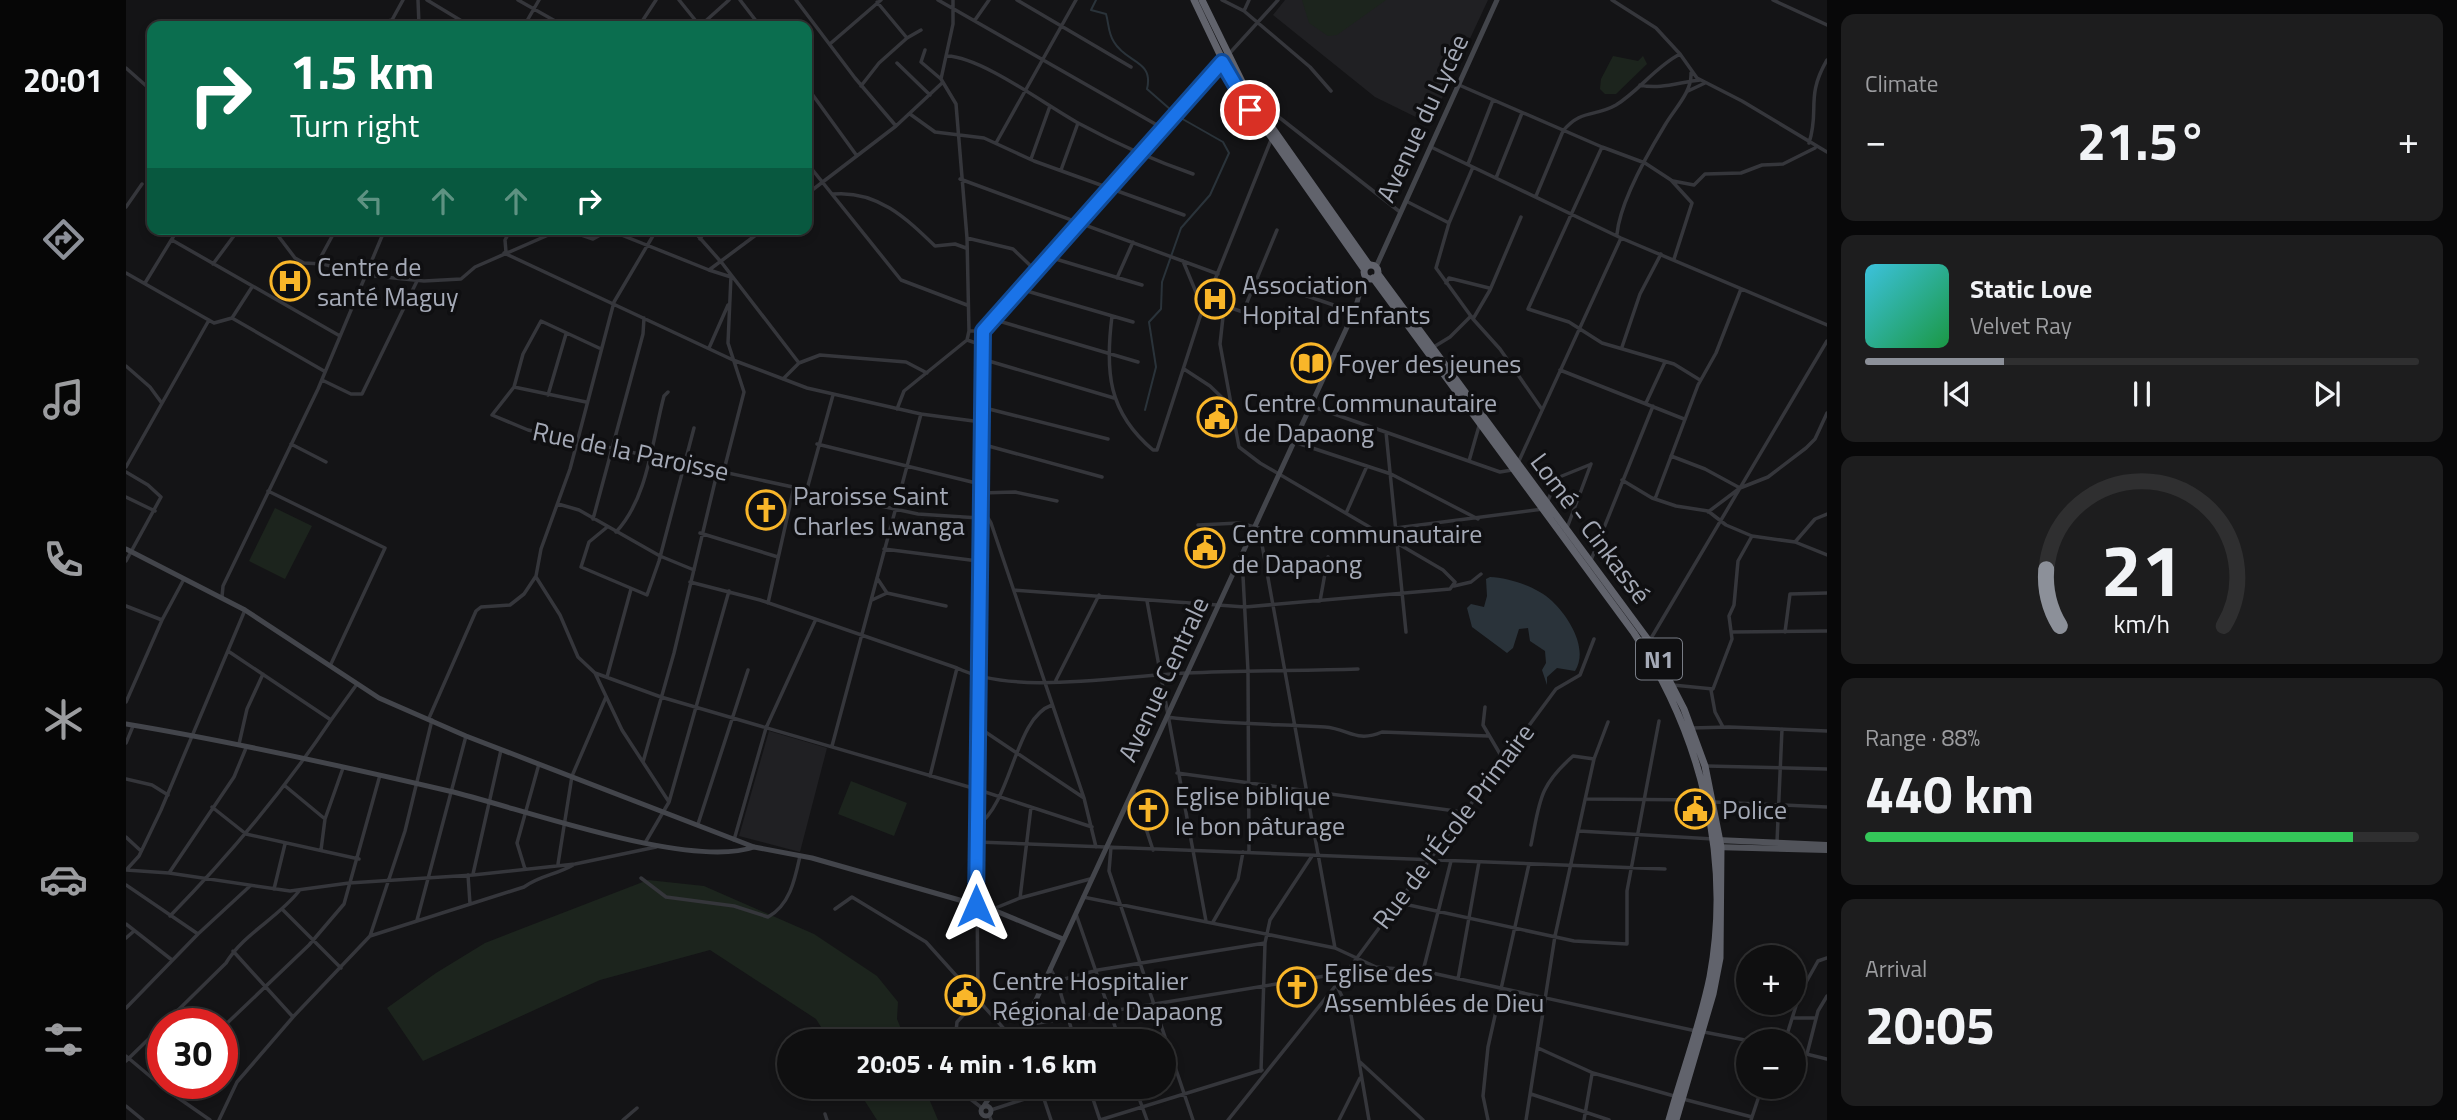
<!DOCTYPE html>
<html lang="en">
<head>
<meta charset="utf-8">
<style>
	body { margin:0; font-family:"Titillium Web",sans-serif; background:#1d1d1e; color:#f1f3f6; height:100vh; display:flex; flex-direction:column; font-size:26px; white-space:nowrap }
	* { box-sizing:border-box; margin:0 }
	p { font-size:23px; color:#9b9c9f }
	.icon { flex:none; width:38px; height:38px; fill:none; stroke:currentColor; stroke-width:2; stroke-linecap:round; stroke-linejoin:round }
	.map { position:relative; flex:1; overflow:hidden }
	.sheet { display:flex; flex-direction:column; gap:14px; padding:14px; background:#080809; width:630px }
	.sheet>* { flex:none }
	.hud { position:absolute; left:21px; top:21px; width:665px; height:214px; border-radius:14px; box-shadow:0 4px 10px #0003,0 0 0 2px #2f2f30; background:#0b6e4f; color:#fff; overflow:hidden }
	.buttons { position:absolute; left:1610px; top:945px; display:grid; gap:14px }
	.buttons a { display:grid; place-items:center; width:70px; height:70px; border-radius:50%; background:#0f0f10; box-shadow:0 4px 10px #0003,0 0 0 2px #2f2f30; font-size:35px }
	.speed { position:absolute; left:21px; top:1008px; display:flex; gap:14px; font-size:35px; font-weight:700; text-align:center }
	.speed>* { display:grid; place-content:center; width:91px; height:91px; border-radius:50%; background:#0f0f10; box-shadow:0 4px 10px #0003,0 0 0 2px #2f2f30; line-height:1 }
	.speed .limit { border:10px solid #d22; background:#fff; color:#111 }
	.pin { position:absolute; display:grid; place-items:center; width:60px; height:60px; color:#fff; margin:-30px; border:4px solid #fff; border-radius:50%; box-shadow:0 2px 7px #0007 }
	.me { position:absolute; width:77px; margin:-38px; rotate:0deg; stroke-linejoin:round; filter:drop-shadow(0 0 5px #0008) }
	.turn { display:flex; align-items:center; gap:24px; height:147px; padding:0 28px; font-size:32px }
	.turn .icon { width:91px; height:91px; stroke-width:2.5 }
	.turn b { display:block; font-size:49px; line-height:60px }
	.lanes { display:flex; align-items:center; height:66px; padding:0 28px; background:#0003; justify-content:center; gap:35px; direction:ltr }
	.lanes .off { opacity:.35 }
	.big { font-size:52px; font-weight:700; line-height:1.1 }
	.sheet .tile { flex:1; display:flex; flex-direction:column; justify-content:center; gap:10px; min-width:0; padding:0 24px; border-radius:14px; background:#1d1d1e }
	.sheet .dial { align-items:center; gap:0 }
	.dial svg { height:182px; overflow:visible; fill:none; stroke:#2f2f30; stroke-width:7; stroke-linecap:round; text-anchor:middle }
	.dial text { fill:#f1f3f6; stroke:none }
	.song { display:flex; align-items:center; gap:21px }
	.cover { width:84px; height:84px; border-radius:10px; background:linear-gradient(135deg,hsl(190 70% 55%),hsl(140 70% 35%)) }
	.played { height:7px; border-radius:4px; background:linear-gradient(90deg,#8c9099 25%,#2f2f30 25%) }
	.keys { display:flex; justify-content:space-around; direction:ltr }
	.heat { display:flex; justify-content:space-between; align-items:center; font-size:38px; direction:ltr }
	.charge { height:10px; border-radius:5px; background:linear-gradient(90deg,#34c759 88%,#2f2f30 0) }
	.trip { position:absolute; left:651px; top:1029px; width:399px; height:70px; border-radius:35px; background:#0f0f10; box-shadow:0 4px 10px #0003,0 0 0 2px #2f2f30; font-weight:700; line-height:70px; text-align:center }
	main { display:flex; flex:1; min-height:0 }
	.tabs { display:flex; flex-direction:column; width:126px; justify-content:space-around; align-items:center; background:#060606; color:#9b9c9f }
	.tabs .icon { width:49px; height:49px }
	.tabs .selected { color:#8c9099 }
	.tabs b { font-size:32px; color:#f1f3f6 }
	.map>svg:first-child { display:block }
	.built { fill:#202023 }
	.green { fill:#1c241d }
	.water { fill:#2a333a }
	.lines { fill:none; stroke-linecap:round; stroke-linejoin:round }
	.stream { stroke:#2a333a; stroke-width:2 }
	.street { stroke:#35363b; stroke-width:3.5 }
	.secondary { stroke:#43454b; stroke-width:5 }
	.primary { stroke:#51535a; stroke-width:6 }
	.highway { stroke:#61636c; stroke-width:7 }
	.route-casing { stroke:#114b97; stroke-width:18 }
	.route { stroke:#1a73e8; stroke-width:12 }
	.labels { text-anchor:middle; dominant-baseline:central; stroke-width:7; stroke-linejoin:round; paint-order:stroke }
	.shield { fill:#0f0f11; stroke:#787c85; stroke-width:2 }
	.shield-label { font-size:24px; font-weight:bold; fill:#a5aab7 }
	.street-label { font-size:26px; fill:#a5aab7; stroke:#0f0f11 }
	.poi-label { font-size:26px; fill:#a5aab7; stroke:#0f0f11; text-anchor:start }
</style>
</head>
<body>
<main>
<nav class="tabs">
<b>20:01</b>
<svg class="icon selected" aria-label="directions" viewBox="0 0 24 24"><path d="M12 3l9 9-9 9-9-9zM9 14v-3h6M13 9l2 2-2 2"/></svg>
<svg class="icon" aria-label="music" viewBox="0 0 24 24"><path d="M9 18V5l10-2v13"/><circle cx="6" cy="18" r="3"/><circle cx="16" cy="16" r="3"/></svg>
<svg class="icon" aria-label="phone" viewBox="0 0 24 24"><path d="M5 4h4l2 5-3 2q2 4 5 5l2-3 5 2v4C11 20 4 13 5 4z"/></svg>
<svg class="icon" aria-label="climate" viewBox="0 0 24 24"><path d="M12 3v18M4 7l16 10M4 17L20 7"/></svg>
<svg class="icon" aria-label="car" viewBox="0 0 24 24"><path d="M5 17H2v-5l4-1 3-4h7l3 4 3 1v5h-3M9 17h6M6 11h13"/><circle cx="7" cy="17" r="2"/><circle cx="17" cy="17" r="2"/></svg>
<svg class="icon" aria-label="filters" viewBox="0 0 24 24"><path d="M4 7h16M4 17h16"/><circle cx="9" cy="7" r="2"/><circle cx="15" cy="17" r="2"/></svg>
</nav>
<div class="map">
<svg width="1701" height="1120" viewBox="0 0 1701 1120">
	<rect width="100%" height="100%" fill="#141416"/>
	<path class="built" d="M1159,0H1362L1304,124L1249,97L1147,15Z
		M643,731L701,748L674,852L613,836Z"/>
	<path class="green" d="M1176,0H1260L1211,35L1202,36L1183,23Z
		M1487,56L1512,61L1517,56L1521,64L1490,94H1479L1474,89L1475,79Z
		M149,508L186,526L159,579L123,561Z
		M725,781L781,803L768,836L712,814Z
		M522,880L578,886L688,934L751,976L772,1002L771,1019L780,1041H704L690,1019L584,950L474,980L297,1061L261,1008L310,973L359,943Z
		M730,1087H798L812,1120H751Z"/>
	<path class="water" d="M1364,577C1384,578 1411,587 1426,601C1443,617 1463,649 1449,671L1431,668L1421,677V685L1416,670L1420,663L1419,651L1404,641L1402,628L1393,629L1387,648L1381,653L1346,627L1341,608L1345,604L1358,607L1361,596L1360,579Z"/>
	<g class="lines">
		<path class="stream" d="M970,0L965,10L980,14C983,24 982,33 988,42C1000,63 1028,60 1021,89L1053,117L1097,142L1103,153L1084,195L1055,228L1036,282L1035,309L1023,322L1030,367L1019,410"/>
		<path class="street" d="M292,0L293,25
			M301,0L344,26
			M392,0L438,26
			M553,0L574,26
			M614,0L634,26
			M670,0L729,78L770,126
			M812,0L1038,129
			M891,0L1005,67
			M1096,0L1118,11
			M1123,0L1118,11L1184,67L1205,91
			M1486,0L1530,28L1554,54
			M1647,0L1701,25
			M751,2L781,38L795,30
			M266,20L277,0
			M849,20L863,0
			M241,26L266,20L293,25
			M398,26L413,0
			M513,26L530,0
			M574,26L603,0
			M705,43L755,0
			M799,50L795,62L815,79
			M1102,55L1152,0
			M821,56C856,57 921,106 954,124C991,144 1027,160 1067,174
			M771,63L804,95
			M0,68L26,91
			M1333,85L1476,147L1519,163L1545,180L1566,203L1548,259
			M1514,85C1534,90 1554,82 1574,80
			M735,86L753,63L781,38
			M681,87L731,156
			M1562,91L1579,83
			M1136,109L1154,118L1274,212
			M784,114L809,132L858,138L908,161L1058,215
			M870,143L950,0
			M1683,143C1694,109 1679,98 1701,60
			M1305,147L1495,238L1701,325
			M1476,147L1402,309L1443,322L1476,343L1548,364L1574,380
			M905,159L924,106
			M681,163L775,280L841,305
			M1342,164L1367,100
			M1347,167L1323,223L1310,268L1347,319L1374,349L1415,408
			M935,170L952,123
			M1370,178L1396,113
			M834,179L1092,274
			M1547,181L1568,185L1579,174L1615,173L1636,165L1657,164L1689,148
			M681,194L770,126L816,83
			M707,194C751,190 780,218 809,246L829,244L840,248
			M1410,196L1437,131C1455,109 1469,117 1490,105C1513,91 1529,67 1554,54L1571,78L1616,101L1701,152
			M1280,201L1323,223
			M0,207L16,184
			M147,229L169,258L178,263L197,264L238,275L298,281L335,279L349,267L436,229
			M438,229L467,239L483,230L583,270L638,229
			M566,229L596,263L673,363
			M259,230L267,234L283,229
			M1491,234C1494,202 1522,153 1539,125C1549,108 1566,92 1565,73
			M841,238L887,249L909,270
			M574,239L580,229
			M46,240L214,336
			M380,252L379,240L385,229
			M378,253L607,360L681,388L795,414L855,422
			M923,257L1016,285
			M1057,261L1072,297L1117,312L1151,230
			M87,264L113,229
			M191,264L210,229
			M583,270L605,277
			M0,273L88,323L106,318L126,287
			M991,278L1007,242
			M1131,279L1228,312
			M19,283L52,229
			M1320,283L1323,278L1363,288
			M894,289L1007,322
			M1072,297L1076,312
			M986,316C979,372 982,412 1027,450H1031L1074,317L1145,140
			M106,318L198,371
			M866,319L1012,362
			M1347,319L1364,290L1395,217
			M843,331H857
			M841,340L856,345
			M1496,347L1514,294L1535,254
			M473,348L415,321L397,354L388,387L366,415L402,430L792,514L853,518
			M583,348L602,305
			M1306,348L1324,337L1345,316
			M856,359L988,398
			M0,366L24,387L35,402
			M1058,369L1084,386L1108,409
			M1434,370L1558,419
			M657,379L673,363L694,355L780,362L801,373
			M196,380L225,394H236L291,281
			M388,387L460,402
			M422,395L440,334
			M1520,403L1539,362
			M1185,406L1374,472L1386,470
			M855,407L982,439
			M771,409L778,391L841,340L843,331L841,238L830,104L815,79L827,24V0
			M1260,432L1280,632
			M1168,442L1265,474L1352,519
			M165,444L200,462
			M691,444L854,484
			M855,444L976,477
			M1545,456L1579,469L1614,488
			M1343,461L1353,426
			M1392,463L1495,238
			M0,467L83,320
			M598,470L618,392L602,343L605,276
			M0,472L22,485L35,497L0,561
			M1496,480L1526,498L1550,506L1582,511L1600,525L1626,536
			M681,489L707,395
			M142,491L259,548L204,666
			M855,493L889,492L931,501
			M0,497L29,511
			M1529,499L1572,385L1590,353L1615,289
			M1421,503L1431,478L1463,465
			M432,504L453,510L534,556L568,570
			M856,508L865,523L958,798L970,847
			M1221,511L1241,466
			M1582,512L1614,488L1642,477L1680,448L1689,439L1701,413
			M467,519L517,334L518,318
			M1072,525L1113,523L1133,528L1209,948
			M480,528L463,542L455,567L521,595L533,561L568,428
			M1270,528L1417,509
			M1441,528L1465,464
			M490,532C522,498 526,441 538,396L542,392
			M574,533L652,557
			M1669,542L1701,555
			M758,549L852,561
			M1116,557L1122,671L1123,852
			M1465,560L1527,406
			M410,577L434,615L452,657L469,673L496,730L543,802
			M751,578L761,593
			M564,582L634,600L831,668C889,696 994,676 1060,673C1117,670 1174,671 1232,669
			M1328,586L1345,582L1355,574
			M888,590L1119,607L1324,589L1329,582L1317,570L1134,463L1113,447L1094,344L1098,308
			M96,597L97,586L192,389L259,229
			M746,600L761,593L820,606
			M1021,601L1080,921
			M1194,601L1202,557
			M642,603L668,487
			M0,606L36,620
			M1606,632L1701,631
			M1659,632L1664,594L1701,593
			M1524,640L1701,341
			M469,673L535,697L850,789L966,827
			M481,677L505,589
			M930,680L973,595
			M1547,685L1587,689L1606,639L1603,616L1608,605L1612,561L1626,536L1669,542L1689,519L1701,514
			M1585,690L1589,712L1597,727
			M0,702L36,620L58,579
			M1359,707L1357,725L1377,759
			M1041,717C1094,724 1146,724 1199,727C1223,729 1230,743 1256,732L1362,736
			M303,718L350,611L355,607L384,605L398,594L410,576L415,549L444,469L488,302L531,229
			M205,720L231,684
			M852,727L958,798
			M1565,728L1603,727L1701,731
			M0,743L7,726
			M113,744L121,709L137,674
			M706,746L795,414
			M517,762L548,653L592,469
			M1581,766L1701,769
			M1051,773L1337,812
			M804,776L831,668
			M0,779L26,785L42,795
			M158,785L199,819
			M1008,792L1027,850
			M1461,799L1580,800
			M1588,802L1701,807
			M86,807L120,834L233,859
			M572,824L622,670
			M851,826C887,801 888,718 926,705
			M1453,831L1587,839
			M0,837L15,851
			M608,840L640,728L689,621
			M851,842L1539,869
			M1651,842L1656,729
			M519,843L543,802L603,591
			M1405,845C1414,801 1412,787 1447,756L1468,759
			M985,847L983,871L1067,1120
			M195,850L199,819L217,768
			M432,864L446,776L480,697
			M2,868L13,856L35,810L119,610
			M399,869L391,843L413,764
			M0,870L43,873L164,891L223,883L347,875L449,864L530,847
			M43,873L108,777L120,748
			M347,874L375,750
			M342,875L344,904
			M515,878L540,897L608,906L642,917C664,905 669,879 674,856
			M0,885L72,934L124,886
			M148,889L159,844
			M957,897L1209,948L1250,967L1297,971L1570,1031
			M894,898L905,807
			M1269,902L1448,941L1501,944V891L1533,721
			M709,909L726,897L800,942L889,1041
			M867,909L894,898L964,879
			M157,910L215,968
			M950,914L994,1041
			M44,916C104,855 158,790 205,720L102,651
			M291,920L340,736
			M1087,922L1112,879L1117,852
			M0,924L46,960
			M244,936L279,831L306,720
			M0,938L8,931
			M107,951L167,1017L244,936L398,887C415,875 430,875 447,865
			M924,968L931,981L949,1041
			M1297,971L1325,861
			M1332,979L1353,862
			M931,981L972,970L1139,943
			M1210,984L1225,1015L1243,1120
			M852,999L850,789L857,331L1097,61
			M0,1008L72,934
			M1667,1018H1689
			M38,1024L100,963C117,934 152,918 173,891
			M900,1025L1248,968
			M96,1028L183,945L218,904L254,775
			M1578,1032L1624,1041
			M829,1041L831,1022L852,999
			M1659,1041L1674,993L1692,961L1701,958
			M1412,1048L1467,1073L1548,1096
			M1668,1051L1701,1059
			M1681,1054L1692,1011L1701,996
			M0,1056L38,1088L84,1120
			M0,1061L37,1025
			M1234,1062L1297,1120
			M1135,1071L1139,943L1144,920L1186,856
			M836,1087L838,1094L856,1108
			M914,1087L925,1120
			M963,1087L974,1120
			M1009,1087L1021,1120
			M1405,1094L1483,1120
			M1557,1099L1626,1117
			M0,1106L17,1120
			M865,1110L935,1087
			M699,1114L701,1120
			M863,1115L865,1120
			M93,1120L111,1082L167,1017
			M497,1120L511,1108
			M974,1120L1136,1070
			M1102,1120L1219,974L1430,689L1454,675L1468,639
			M1213,1120L1234,1078
			M1362,1120L1357,1096L1362,1047L1403,864
			M1400,1120L1429,936L1468,759L1482,722
			M1458,1120L1466,1074
			M1625,1120L1636,1087"/>
		<path class="secondary" d="M1250,267L1371,0
			M0,549L119,610L253,698L340,736L628,847L686,858L865,909L937,939
			M0,724C108,742 216,766 323,791C395,808 563,870 628,847
			M891,1041L1228,312L1239,276
			M855 1111a5 5 0 1 1 10 0a5 5 0 1 1-10 0Z
			M858,1106L870,1087"/>
		<path class="primary" d="M1591,840L1701,845
			M1588,847L1701,850"/>
		<path class="highway" d="M1068,0L1108,84L1238,269
			M1076,0L1121,92L1243,265
			M1238 272a7 7 0 1 1 14 0a7 7 0 1 1-14 0Z
			M1252,274L1523,641L1558,709L1579,766L1595,847L1594,958L1587,994L1550,1120
			M1247,278L1508,633C1575,734 1606,857 1584,977C1574,1026 1556,1073 1543,1120"/>
	</g>
	<g class="lines">
		<g class="route-casing">
			<path id="route" d="M850,906L857,331L1096,62L1124,110"/>
		</g>
		<use href="#route" class="route"/>
	</g>
	<defs>
		<g id="hospital-ring" transform="scale(2.0125)"><circle r="9.5" fill="#0f0f11" stroke="#f9b629" stroke-width="1.5"/><path d="M-5-5h3v3.5h4V-5h3V5h-3V1.5h-4V5h-3Z" fill="#f9b629"/></g>
		<g id="library-ring" transform="scale(2.0125)"><circle r="9.5" fill="#0f0f11" stroke="#f9b629" stroke-width="1.5"/><path d="M-6-4Q-3-5.5-.7-3.5V5Q-3 3-6 4ZM6-4Q3-5.5 .7-3.5V5Q3 3 6 4Z" fill="#f9b629"/></g>
		<g id="civic-ring" transform="scale(2.0125)"><circle r="9.5" fill="#0f0f11" stroke="#f9b629" stroke-width="1.5"/><path d="M-.6-6.5H3V-4.5H.6V-3L4-1V1h2V6H-6V1h2V-1L-.6-3ZM-1.2 2.5V6h2.4V2.5Z" fill="#f9b629"/></g>
		<g id="church-ring" transform="scale(2.0125)"><circle r="9.5" fill="#0f0f11" stroke="#f9b629" stroke-width="1.5"/><path d="M-1.2-6h2.4v3.5h3.3v2.4h-3.3V6h-2.4V-.1h-3.3v-2.4h3.3Z" fill="#f9b629"/></g>
	</defs>
	<g fill-rule="evenodd">
		<use href="#hospital-ring" x="164" y="281"/>
		<use href="#hospital-ring" x="1089" y="299"/>
		<use href="#library-ring" x="1185" y="363"/>
		<use href="#civic-ring" x="1091" y="417"/>
		<use href="#church-ring" x="640" y="510"/>
		<use href="#civic-ring" x="1079" y="548"/>
		<use href="#civic-ring" x="1569" y="809"/>
		<use href="#church-ring" x="1022" y="810"/>
		<use href="#church-ring" x="1171" y="987"/>
		<use href="#civic-ring" x="839" y="995"/>
	</g>
	<g class="labels">
		<rect class="shield" x="1510" y="638.5" width="46" height="41" rx="5"/>
		<g class="shield-label">
			<text x="1533" y="659">N1</text>
		</g>
		<g class="street-label">
			<text transform="translate(1296 118) rotate(-65)">Avenue du Lycée</text>
			<text transform="translate(505 451) rotate(12)">Rue de la Paroisse</text>
			<text transform="translate(1465 528) rotate(53)">Lomé - Cinkassé</text>
			<text transform="translate(1037 679) rotate(-65)">Avenue Centrale</text>
			<text transform="translate(1327 826) rotate(-53)">Rue de l'École Primaire</text>
		</g>
		<g class="poi-label">
			<text x="191" y="266">Centre de<tspan x="191" dy="30">santé Maguy</tspan></text>
			<text x="1116" y="284">Association<tspan x="1116" dy="30">Hopital d'Enfants</tspan></text>
			<text x="1212" y="363">Foyer des jeunes</text>
			<text x="1118" y="402">Centre Communautaire<tspan x="1118" dy="30">de Dapaong</tspan></text>
			<text x="667" y="495">Paroisse Saint<tspan x="667" dy="30">Charles Lwanga</tspan></text>
			<text x="1106" y="533">Centre communautaire<tspan x="1106" dy="30">de Dapaong</tspan></text>
			<text x="1049" y="795">Eglise biblique<tspan x="1049" dy="30">le bon pâturage</tspan></text>
			<text x="1596" y="809">Police</text>
			<text x="1198" y="972">Eglise des<tspan x="1198" dy="30">Assemblées de Dieu</tspan></text>
			<text x="866" y="980">Centre Hospitalier<tspan x="866" dy="30">Régional de Dapaong</tspan></text>
		</g>
	</g>
</svg>
<div class="buttons">
<a>+</a>
<a>−</a>
</div>
<div class="speed"><div class="limit">30</div></div>
<div class="pin" style="left:1124px;top:110px;background:#d93025"><svg class="icon" aria-label="arrive" viewBox="0 0 24 24"><path d="M6 21V4h12l-3 4 3 4H6"/></svg></div>
<svg class="me" style="left:850px;top:906px" viewBox="-20 -20 40 40"><path d="M0-17L14 15 0 8-14 15z" fill="#1a73e8" stroke="#fff" stroke-width="4"/></svg>
<div class="trip">20:05 · 4 min · 1.6 km</div>
<div class="hud">
<div class="turn"><svg class="icon" aria-label="right" viewBox="0 0 24 24"><path d="M7 20v-9h11M14 6l5 5-5 5"/></svg><div><b>1.5 km</b>Turn right</div></div>
<div class="lanes"><svg class="icon off" aria-label="left" viewBox="0 0 24 24"><path d="M17 20v-9H6M10 6l-5 5 5 5"/></svg><svg class="icon off" aria-label="ahead" viewBox="0 0 24 24"><path d="M12 20V5M6 11l6-6 6 6"/></svg><svg class="icon off" aria-label="ahead" viewBox="0 0 24 24"><path d="M12 20V5M6 11l6-6 6 6"/></svg><svg class="icon" aria-label="right" viewBox="0 0 24 24"><path d="M7 20v-9h11M14 6l5 5-5 5"/></svg></div>
</div>
</div>
<section class="sheet">
<div class="tile"><p>Climate</p>
<div class="heat"><a>−</a><b class="big">21.5°</b><a>+</a></div>
</div>
<div class="tile">
<div class="song"><i class="cover"></i><div><b>Static Love</b><p>Velvet Ray</p></div></div>
<div class="played"></div>
<div class="keys"><svg class="icon" aria-label="previous" viewBox="0 0 24 24"><path d="M18 5L8 12l10 7zM5 5v14"/></svg><svg class="icon" aria-label="pause" viewBox="0 0 24 24"><path d="M8 5v14M16 5v14"/></svg><svg class="icon" aria-label="next" viewBox="0 0 24 24"><path d="M6 5l10 7-10 7zM19 5v14"/></svg></div>
</div>
<div class="tile dial"><svg viewBox="0 0 100 80">
<path d="M14 69A42 42 0 1 1 86 69"/>
<path d="M14 69A42 42 0 0 1 8 44" stroke="#8c9099"/>
<text x="50" y="56" font-size="32" font-weight="700">21</text>
<text x="50" y="72" font-size="11">km/h</text>
</svg></div>
<div class="tile"><p>Range · 88%</p><b class="big">440 km</b><div class="charge"></div></div>
<div class="tile"><p>Arrival</p><b class="big">20:05</b></div>
</section>
</main>
</body>
</html>
